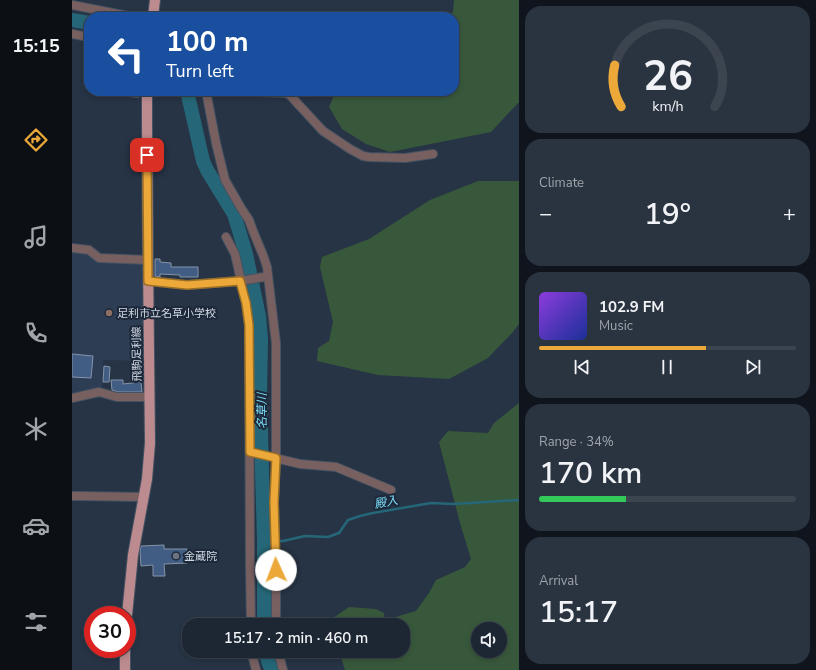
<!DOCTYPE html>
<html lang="en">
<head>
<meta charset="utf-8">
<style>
	body { margin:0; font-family:"Nunito Sans","Noto Sans JP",sans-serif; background:#2a3340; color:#f1f3f6; height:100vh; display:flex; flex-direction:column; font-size:15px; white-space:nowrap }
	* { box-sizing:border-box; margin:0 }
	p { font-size:13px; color:#a0a5ac }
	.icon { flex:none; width:22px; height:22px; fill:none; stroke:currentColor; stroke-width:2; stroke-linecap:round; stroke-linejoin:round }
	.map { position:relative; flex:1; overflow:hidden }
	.drawer { display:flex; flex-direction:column; gap:6px; padding:6px; background:#10151d; width:297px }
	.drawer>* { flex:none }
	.top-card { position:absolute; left:12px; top:12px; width:375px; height:84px; border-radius:16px; box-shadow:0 2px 6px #0003,0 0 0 1px #3b444f; background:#1a4fa0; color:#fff; overflow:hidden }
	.tools { position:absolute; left:399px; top:622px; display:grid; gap:8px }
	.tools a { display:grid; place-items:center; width:36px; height:36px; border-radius:50%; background:#1d2734; box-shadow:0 2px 6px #0003,0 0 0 1px #3b444f; font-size:20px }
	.speed { position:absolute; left:12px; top:606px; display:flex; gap:8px; font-size:20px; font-weight:700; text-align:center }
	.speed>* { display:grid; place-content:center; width:52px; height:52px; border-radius:50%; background:#1d2734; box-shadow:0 2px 6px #0003,0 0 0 1px #3b444f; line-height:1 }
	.speed .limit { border:6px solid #d22; background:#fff; color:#111 }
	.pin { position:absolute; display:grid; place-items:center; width:34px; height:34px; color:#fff; margin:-17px; border-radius:8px; box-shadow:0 2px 6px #0006 }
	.me { position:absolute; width:44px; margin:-22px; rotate:358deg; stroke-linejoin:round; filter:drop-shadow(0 0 3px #0008) }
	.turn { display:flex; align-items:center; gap:14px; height:84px; padding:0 16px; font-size:18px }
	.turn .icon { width:52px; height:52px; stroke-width:2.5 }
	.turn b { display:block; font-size:28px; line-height:34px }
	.big { font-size:30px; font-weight:600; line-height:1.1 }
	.drawer .card { flex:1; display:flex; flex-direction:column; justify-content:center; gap:6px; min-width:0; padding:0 14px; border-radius:16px; background:#2a3340 }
	.drawer .dial { align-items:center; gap:0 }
	.dial svg { height:104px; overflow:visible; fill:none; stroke:#3b444f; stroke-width:7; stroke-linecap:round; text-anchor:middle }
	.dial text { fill:#f1f3f6; stroke:none }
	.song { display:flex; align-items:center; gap:12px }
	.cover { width:48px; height:48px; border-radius:6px; background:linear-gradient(135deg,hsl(270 70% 55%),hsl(230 70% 35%)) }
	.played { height:4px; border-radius:2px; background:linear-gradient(90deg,#eca93a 65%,#3b444f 65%) }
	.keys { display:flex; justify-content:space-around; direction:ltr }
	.heat { display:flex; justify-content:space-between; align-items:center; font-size:22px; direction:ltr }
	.charge { height:6px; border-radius:3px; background:linear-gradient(90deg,#34c759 34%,#3b444f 0) }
	.trip { position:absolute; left:110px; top:618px; width:228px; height:40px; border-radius:16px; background:#1d2734; box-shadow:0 2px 6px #0003,0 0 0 1px #3b444f; font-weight:600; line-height:40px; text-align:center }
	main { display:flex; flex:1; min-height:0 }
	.menu { display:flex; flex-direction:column; width:72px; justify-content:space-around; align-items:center; background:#0c1015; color:#a0a5ac }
	.menu .icon { width:28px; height:28px }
	.menu .current { color:#eca93a }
	.menu b { font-size:18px; color:#f1f3f6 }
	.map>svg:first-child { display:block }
	.built { fill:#2d3e54 }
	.green { fill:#38583b; fill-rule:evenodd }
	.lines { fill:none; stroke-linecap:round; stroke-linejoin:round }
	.stream { stroke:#256778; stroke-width:2.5 }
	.river { stroke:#256778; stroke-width:14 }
	.building { fill:#415d83; stroke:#8594a9 }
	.minor-casing { stroke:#455261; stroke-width:10 }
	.major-casing { stroke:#455261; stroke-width:12 }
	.minor { stroke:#786061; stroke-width:8 }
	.major { stroke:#bc8b8f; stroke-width:10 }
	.route-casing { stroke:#996e26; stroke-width:10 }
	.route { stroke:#eca93a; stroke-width:7 }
	.education-dot { fill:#8d6e63; stroke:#1d293a; stroke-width:1.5 }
	.worship-dot { fill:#6b7280; stroke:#1d293a; stroke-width:1.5 }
	.labels { text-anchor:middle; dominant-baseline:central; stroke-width:4; stroke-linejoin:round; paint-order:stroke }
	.poi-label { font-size:11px; fill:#d0d8e3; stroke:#1d293a; text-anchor:start }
	.street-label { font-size:11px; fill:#d0d8e3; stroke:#1d293a }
	.water-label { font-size:12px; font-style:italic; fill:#7bdefb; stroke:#1d293a }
</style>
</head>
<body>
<main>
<nav class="menu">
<b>15:15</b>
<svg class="icon current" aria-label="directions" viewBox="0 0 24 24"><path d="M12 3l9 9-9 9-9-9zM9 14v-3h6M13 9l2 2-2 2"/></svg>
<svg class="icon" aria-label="music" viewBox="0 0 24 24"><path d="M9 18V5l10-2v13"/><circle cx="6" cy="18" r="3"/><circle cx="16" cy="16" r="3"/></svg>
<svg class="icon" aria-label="phone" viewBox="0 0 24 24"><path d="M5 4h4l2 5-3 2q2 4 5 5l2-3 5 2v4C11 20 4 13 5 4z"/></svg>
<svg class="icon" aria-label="climate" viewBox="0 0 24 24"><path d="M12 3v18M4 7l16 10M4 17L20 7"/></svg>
<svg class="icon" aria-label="car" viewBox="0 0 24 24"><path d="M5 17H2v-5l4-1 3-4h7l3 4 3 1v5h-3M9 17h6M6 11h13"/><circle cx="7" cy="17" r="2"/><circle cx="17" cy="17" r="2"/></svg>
<svg class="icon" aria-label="filters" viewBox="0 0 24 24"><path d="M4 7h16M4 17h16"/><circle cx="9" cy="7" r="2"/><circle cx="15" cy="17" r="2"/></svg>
</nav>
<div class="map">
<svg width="447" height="670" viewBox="0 0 447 670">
	<rect width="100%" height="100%" fill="#273445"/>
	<path class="built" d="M0,252L16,253L26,261L69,264L72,266L74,361L31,360L30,388L0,396Z"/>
	<path class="green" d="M382,0H447V103H446L419,132L318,152L294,144L270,129L257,107L261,98L262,91H382V17H373L381,12Z
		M406,181H447V324L440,333L416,358L377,379L306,375L245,361L246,348L257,341L261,322L248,267L250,257L297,239L358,200Z
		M447,403V670H273L267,651H331V625H259L258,620L277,607L304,609L312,613L313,620L344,611L357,593L364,580L393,567L399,559L388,523L367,442L376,431L416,433L422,423ZM406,629H428V651H406Z"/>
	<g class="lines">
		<path class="stream" d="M192,541H211L233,536L256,537L267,533L276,520L288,516L301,513L359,503L381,504L447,500"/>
		<path class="river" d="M0,20L17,23
			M115,91L131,161L135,170L162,214L174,254L187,316L189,339L188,397L192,541V625
			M193,651L197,664L200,670"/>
	</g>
	<path class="building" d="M46,91H68L67,97L45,96Z
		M83,259H88V262L99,263V267H126V277H108V275L88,274V277L83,276Z
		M0,354L21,356L19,378L0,377Z
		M32,366L38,367L37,382H31Z
		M39,380H51V384L69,382L70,392H46L40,390Z
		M92,545V549H115V563L92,564L93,576H81V565L69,566L68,551L69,546Z"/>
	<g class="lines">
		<g class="minor-casing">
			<path id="minor" d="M0,5L61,17
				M0,34L17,37
				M134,91L144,143L153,180L169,208L177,220L181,231L191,255L195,267L204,343V458L202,502L204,595V625
				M161,91L214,93L218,95L226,104L251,131L278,149L291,156L297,157L333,158L361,154
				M154,237L163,254L174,303L177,325L178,565L179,625
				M0,248L17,250L27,258L76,260
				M76,281L115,285L168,281L192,277L196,276
				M0,398L27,392L45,397H78
				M178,452L183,453L228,464L264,467L319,490
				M0,496H6L72,497
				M181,651V658L184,670
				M206,651L211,670"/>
		</g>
		<g class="major-casing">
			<path id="major" d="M81,17L83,0
				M55,615L61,555L75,479L78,443L76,260L75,125V91
				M53,649V670"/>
		</g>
		<use href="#minor" class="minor"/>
		<use href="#major" class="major"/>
	</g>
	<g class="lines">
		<g class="route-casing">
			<path id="route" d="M75,155L76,281L115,285L168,281L174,303L177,325L178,452L183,453L204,458L202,502L204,570"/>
		</g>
		<use href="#route" class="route"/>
	</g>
	<circle class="education-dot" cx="37" cy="313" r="4"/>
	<circle class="worship-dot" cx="104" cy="556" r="4"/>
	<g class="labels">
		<g class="poi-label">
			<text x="45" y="313">足利市立名草小学校</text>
			<text x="112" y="556">金蔵院</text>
		</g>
		<g class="street-label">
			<text transform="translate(65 354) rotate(-91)">飛駒足利線</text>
		</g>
		<g class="water-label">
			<text transform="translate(190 411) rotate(-90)">名草川</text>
			<text transform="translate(314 502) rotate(-11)">殿入</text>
		</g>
	</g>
</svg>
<div class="tools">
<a><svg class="icon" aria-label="sound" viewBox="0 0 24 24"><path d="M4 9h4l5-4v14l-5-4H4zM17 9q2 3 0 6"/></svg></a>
</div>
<div class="speed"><div class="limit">30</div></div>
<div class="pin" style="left:75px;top:155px;background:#d93025"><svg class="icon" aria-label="arrive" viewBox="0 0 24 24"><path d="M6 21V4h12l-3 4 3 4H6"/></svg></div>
<svg class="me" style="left:204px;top:570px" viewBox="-20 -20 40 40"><circle r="19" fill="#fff"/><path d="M0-13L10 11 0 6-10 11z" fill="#eca93a"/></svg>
<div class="trip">15:17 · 2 min · 460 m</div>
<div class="top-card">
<div class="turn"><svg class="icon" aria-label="left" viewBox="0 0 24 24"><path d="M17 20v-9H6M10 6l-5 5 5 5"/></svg><div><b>100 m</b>Turn left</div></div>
</div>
</div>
<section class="drawer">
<div class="card dial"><svg viewBox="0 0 100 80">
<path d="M14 69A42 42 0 1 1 86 69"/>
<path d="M14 69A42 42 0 0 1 9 37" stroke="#eca93a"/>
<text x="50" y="56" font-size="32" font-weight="700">26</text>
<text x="50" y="72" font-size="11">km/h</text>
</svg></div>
<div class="card"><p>Climate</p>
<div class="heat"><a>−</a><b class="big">19°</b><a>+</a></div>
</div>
<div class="card">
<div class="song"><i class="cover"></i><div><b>102.9 FM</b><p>Music</p></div></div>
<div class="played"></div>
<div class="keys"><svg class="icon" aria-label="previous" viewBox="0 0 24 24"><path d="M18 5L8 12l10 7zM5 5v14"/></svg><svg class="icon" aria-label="pause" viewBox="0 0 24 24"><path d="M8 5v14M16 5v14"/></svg><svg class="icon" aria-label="next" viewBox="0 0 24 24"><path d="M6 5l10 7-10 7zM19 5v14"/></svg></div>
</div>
<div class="card"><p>Range · 34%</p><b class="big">170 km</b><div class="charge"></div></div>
<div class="card"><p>Arrival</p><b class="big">15:17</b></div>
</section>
</main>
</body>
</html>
